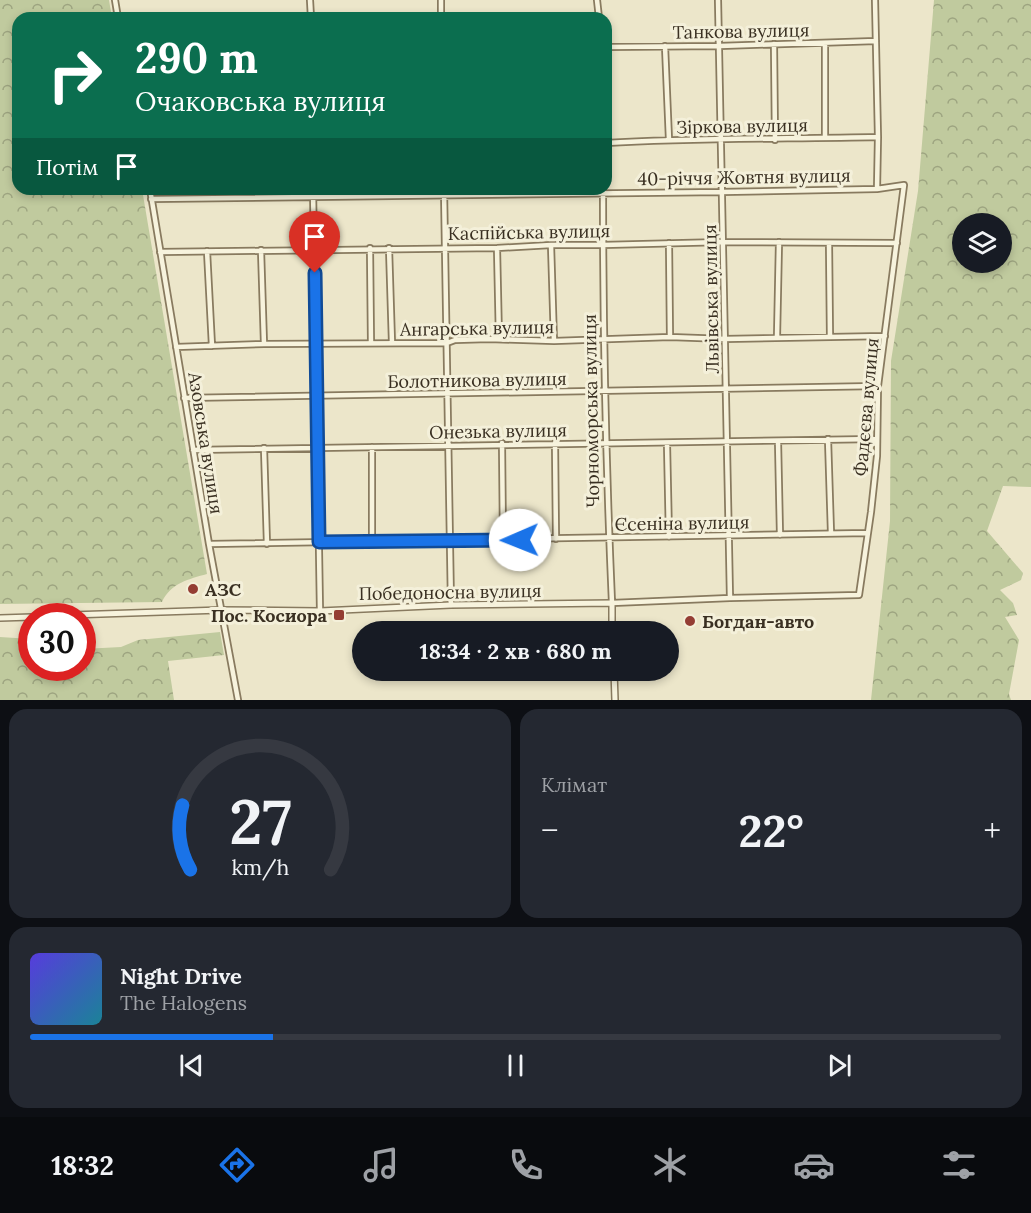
<!DOCTYPE html>
<html lang="uk">
<head>
<meta charset="utf-8">
<style>
	body { margin:0; font-family:Lora,serif; background:#242831; color:#f1f3f6; height:100vh; display:flex; flex-direction:column; font-size:22px; white-space:nowrap }
	* { box-sizing:border-box; margin:0 }
	p { font-size:20px; color:#9ea1a6 }
	.icon { flex:none; width:33px; height:33px; fill:none; stroke:currentColor; stroke-width:2; stroke-linecap:round; stroke-linejoin:round }
	.map { position:relative; height:700px; overflow:hidden }
	.drawer { display:flex; flex-direction:column; gap:9px; padding:9px; background:#0d0f14; flex:1 }
	.drawer>* { flex:none }
	.hud { position:absolute; left:12px; top:12px; width:600px; height:183px; border-radius:18px; box-shadow:0 3px 9px #0003; background:#0b6e4f; color:#fff; overflow:hidden }
	.buttons { position:absolute; left:952px; top:213px; display:grid; gap:12px }
	.buttons a { display:grid; place-items:center; width:60px; height:60px; border-radius:50%; background:#171b24; box-shadow:0 3px 9px #0003; font-size:30px }
	.speed { position:absolute; left:18px; top:603px; display:flex; gap:12px; font-size:30px; font-weight:700; text-align:center }
	.speed>* { display:grid; place-content:center; width:78px; height:78px; border-radius:50%; background:#171b24; box-shadow:0 3px 9px #0003; line-height:1 }
	.speed .limit { border:9px solid #d22; background:#fff; color:#111 }
	.pin { position:absolute; display:grid; place-items:center; width:51px; height:51px; color:#fff; margin:-62px -26px; border-radius:50% 50% 50% 0; rotate:-45deg; box-shadow:0 0 6px #0007 }
	.pin .icon { rotate:45deg }
	.me { position:absolute; width:66px; margin:-33px; rotate:269deg; stroke-linejoin:round; filter:drop-shadow(0 0 4px #0008) }
	.turn { display:flex; align-items:center; gap:21px; height:126px; padding:0 24px; font-size:27px }
	.turn .icon { width:78px; height:78px; stroke-width:2.5 }
	.turn b { display:block; font-size:42px; line-height:51px }
	.then { display:flex; align-items:center; height:57px; padding:0 24px; background:#0003; gap:12px; font-size:22px }
	.big { font-size:45px; font-weight:800; line-height:1.1 }
	.drawer .tile { flex:1; display:flex; flex-direction:column; justify-content:center; gap:9px; min-width:0; padding:0 21px; border-radius:18px; background:#242831 }
	.drawer .dial { align-items:center; gap:0 }
	.dial svg { height:156px; overflow:visible; fill:none; stroke:#363941; stroke-width:7; stroke-linecap:round; text-anchor:middle }
	.dial text { fill:#f1f3f6; stroke:none }
	.song { display:flex; align-items:center; gap:18px }
	.cover { width:72px; height:72px; border-radius:9px; background:linear-gradient(135deg,hsl(250 70% 55%),hsl(190 70% 35%)) }
	.played { height:6px; border-radius:3px; background:linear-gradient(90deg,#1a73e8 25%,#363941 25%) }
	.keys { display:flex; justify-content:space-around; direction:ltr }
	.heat { display:flex; justify-content:space-between; align-items:center; font-size:33px; direction:ltr }
	.drawer .tiles { flex:1; display:grid; gap:9px; grid-template-columns:1fr 1fr }
	.tile:last-child { grid-column:span 2 }
	.trip { position:absolute; left:352px; top:621px; width:327px; height:60px; border-radius:30px; background:#171b24; box-shadow:0 3px 9px #0003; font-weight:800; line-height:60px; text-align:center }
	.tab-bar { display:flex; height:96px; justify-content:space-around; align-items:center; background:#090b0e; color:#9ea1a6 }
	.tab-bar .icon { width:42px; height:42px }
	.tab-bar .active { color:#1a73e8 }
	.tab-bar b { font-size:27px; color:#f1f3f6 }
	.map>svg:first-child { display:block }
	.forest { fill:url(#forest-crowns); fill-rule:evenodd }
	.lines { fill:none; stroke-linecap:round; stroke-linejoin:round }
	.minor-casing { stroke:#887a5f; stroke-width:8 }
	.tertiary-casing { stroke:#887a5f; stroke-width:8 }
	.minor { stroke:#f7f3dd; stroke-width:4.5 }
	.tertiary { stroke:#f7f3dd; stroke-width:5 }
	.route-casing { stroke:#114b97; stroke-width:15 }
	.route { stroke:#1a73e8; stroke-width:10 }
	.poi-dot { fill:#943d33; stroke:#f4f0da; stroke-width:2 }
	.labels { text-anchor:middle; dominant-baseline:central; stroke-width:6; stroke-linejoin:round; paint-order:stroke }
	.street-label { font-size:18px; fill:#3a3022; stroke:#f4f0da }
	.poi-label { font-size:18px; font-weight:bold; fill:#3a3022; stroke:#f4f0da; text-anchor:start }
</style>
</head>
<body>
<div class="map">
<svg width="1031" height="700" viewBox="0 0 1031 700">
	<defs>
		<pattern id="forest-crowns" width="20" height="18" patternUnits="userSpaceOnUse" patternTransform="scale(1.5)"><rect width="20" height="18" fill="#c0ca9e"/><path d="M2 6a3 3 0 1 1 6 0M12 15a3 3 0 1 1 6 0" fill="none" stroke="#9da480"/></pattern>
	</defs>
	<rect width="100%" height="100%" fill="#ece6ca"/>
	<path class="forest" d="M0,0H109L112,18H18V189H142L207,574C189,579 171,583 162,602L0,604Z
		M934,0H1031V487L1003,486L987,531L1023,573L1021,580L1000,590L1013,603L1017,615L1005,617L1019,640L1009,694L1011,700H871L890,521L891,361L918,191ZM963,224H1002V262H963Z
		M220,632L224,655L168,661L174,700H0V637L31,639L32,668H82L83,649L121,647L138,640Z"/>
	<g class="lines">
		<g class="minor-casing">
			<path id="minor" d="M115,0L118,18
				M310,0L311,18
				M441,0V18
				M597,0L599,18
				M718,0L730,598
				M875,0L878,137L877,189
				M825,43V138
				M774,44L775,140
				M665,46L669,140
				M606,47L720,46L876,41
				M606,143C697,138 788,139 878,137
				M150,189L209,544L238,700
				M313,189L320,611
				M444,189L451,605
				M151,199L722,192L877,189L904,185L878,386L877,456L871,512L859,595L730,598L612,603C606,467 603,329 603,192V189
				M669,243L670,337
				M829,243L830,337
				M551,245L554,341
				M370,248L371,343
				M389,248L392,343
				M497,248L499,339
				M261,250L264,344
				M207,251L212,346
				M160,252L497,248L551,245H603L723,242L897,243
				M777,337L779,242
				M176,347L264,344L447,343L455,340L489,339L554,341L670,337L725,339L885,336
				M184,398L878,386
				M828,439L831,533
				M778,441L780,535
				M502,443L503,540
				M555,443L556,539
				M667,444L669,537
				M372,447V541
				M264,448L267,544
				M193,450L876,439
				M209,544L868,533"/>
		</g>
		<g class="tertiary-casing">
			<path id="tertiary" d="M41,616L221,610L320,611L451,605L612,603V632
				M0,618L32,617
				M614,670L615,700"/>
		</g>
		<use href="#minor" class="minor"/>
		<use href="#tertiary" class="tertiary"/>
	</g>
	<g class="lines">
		<g class="route-casing">
			<path id="route" d="M315,273L319,542L520,540"/>
		</g>
		<use href="#route" class="route"/>
	</g>
	<g class="poi-dot">
		<circle cx="193" cy="589" r="6"/>
		<rect x="333" y="609" width="12" height="12" rx="3"/>
		<circle cx="690" cy="621" r="6"/>
	</g>
	<g class="labels">
		<g class="street-label">
			<text transform="translate(741 31) rotate(-1)">Танкова вулиця</text>
			<text transform="translate(742 126) rotate(-1)">Зіркова вулиця</text>
			<text transform="translate(744 177) rotate(-1)">40-річчя Жовтня вулиця</text>
			<text transform="translate(529 232) rotate(-1)">Каспійська вулиця</text>
			<text transform="translate(711 299) rotate(-91)">Львівська вулиця</text>
			<text transform="translate(477 328) rotate(-1)">Ангарська вулиця</text>
			<text transform="translate(477 380) rotate(-1)">Болотникова вулиця</text>
			<text transform="translate(866 407) rotate(-85)">Фадєєва вулиця</text>
			<text transform="translate(591 411) rotate(-91)">Чорноморська вулиця</text>
			<text transform="translate(498 431) rotate(-1)">Онезька вулиця</text>
			<text transform="translate(206 443) rotate(81)">Азовська вулиця</text>
			<text transform="translate(682 523) rotate(-1)">Єсеніна вулиця</text>
			<text transform="translate(450 592) rotate(-1)">Победоносна вулиця</text>
		</g>
		<g class="poi-label">
			<text x="205" y="589">АЗС</text>
			<text x="327" y="615" text-anchor="end">Пос. Косиора</text>
			<text x="702" y="621">Богдан-авто</text>
		</g>
	</g>
</svg>
<div class="buttons">
<a><svg class="icon" aria-label="layers" viewBox="0 0 24 24"><path d="M12 4l9 5-9 5-9-5zM3 14l9 5 9-5"/></svg></a>
</div>
<div class="speed"><div class="limit">30</div></div>
<div class="pin" style="left:315px;top:273px;background:#d93025"><svg class="icon" aria-label="arrive" viewBox="0 0 24 24"><path d="M6 21V4h12l-3 4 3 4H6"/></svg></div>
<svg class="me" style="left:520px;top:540px" viewBox="-20 -20 40 40"><circle r="19" fill="#fff"/><path d="M0-13L10 11 0 6-10 11z" fill="#1a73e8"/></svg>
<div class="trip">18:34 · 2 хв · 680 m</div>
<div class="hud">
<div class="turn"><svg class="icon" aria-label="right" viewBox="0 0 24 24"><path d="M7 20v-9h11M14 6l5 5-5 5"/></svg><div><b>290 m</b>Очаковська вулиця</div></div>
<div class="then">Потім<svg class="icon" aria-label="arrive" viewBox="0 0 24 24"><path d="M6 21V4h12l-3 4 3 4H6"/></svg></div>
</div>
</div>
<section class="drawer">
<div class="tiles">
<div class="tile dial"><svg viewBox="0 0 100 80">
<path d="M14 69A42 42 0 1 1 86 69"/>
<path d="M14 69A42 42 0 0 1 10 36" stroke="#1a73e8"/>
<text x="50" y="56" font-size="32" font-weight="700">27</text>
<text x="50" y="72" font-size="11">km/h</text>
</svg></div>
<div class="tile"><p>Клімат</p>
<div class="heat"><a>−</a><b class="big">22°</b><a>+</a></div>
</div>
<div class="tile">
<div class="song"><i class="cover"></i><div><b>Night Drive</b><p>The Halogens</p></div></div>
<div class="played"></div>
<div class="keys"><svg class="icon" aria-label="previous" viewBox="0 0 24 24"><path d="M18 5L8 12l10 7zM5 5v14"/></svg><svg class="icon" aria-label="pause" viewBox="0 0 24 24"><path d="M8 5v14M16 5v14"/></svg><svg class="icon" aria-label="next" viewBox="0 0 24 24"><path d="M6 5l10 7-10 7zM19 5v14"/></svg></div>
</div>
</div>
</section>
<nav class="tab-bar">
<b>18:32</b>
<svg class="icon active" aria-label="directions" viewBox="0 0 24 24"><path d="M12 3l9 9-9 9-9-9zM9 14v-3h6M13 9l2 2-2 2"/></svg>
<svg class="icon" aria-label="music" viewBox="0 0 24 24"><path d="M9 18V5l10-2v13"/><circle cx="6" cy="18" r="3"/><circle cx="16" cy="16" r="3"/></svg>
<svg class="icon" aria-label="phone" viewBox="0 0 24 24"><path d="M5 4h4l2 5-3 2q2 4 5 5l2-3 5 2v4C11 20 4 13 5 4z"/></svg>
<svg class="icon" aria-label="climate" viewBox="0 0 24 24"><path d="M12 3v18M4 7l16 10M4 17L20 7"/></svg>
<svg class="icon" aria-label="car" viewBox="0 0 24 24"><path d="M5 17H2v-5l4-1 3-4h7l3 4 3 1v5h-3M9 17h6M6 11h13"/><circle cx="7" cy="17" r="2"/><circle cx="17" cy="17" r="2"/></svg>
<svg class="icon" aria-label="filters" viewBox="0 0 24 24"><path d="M4 7h16M4 17h16"/><circle cx="9" cy="7" r="2"/><circle cx="15" cy="17" r="2"/></svg>
</nav>
</body>
</html>
